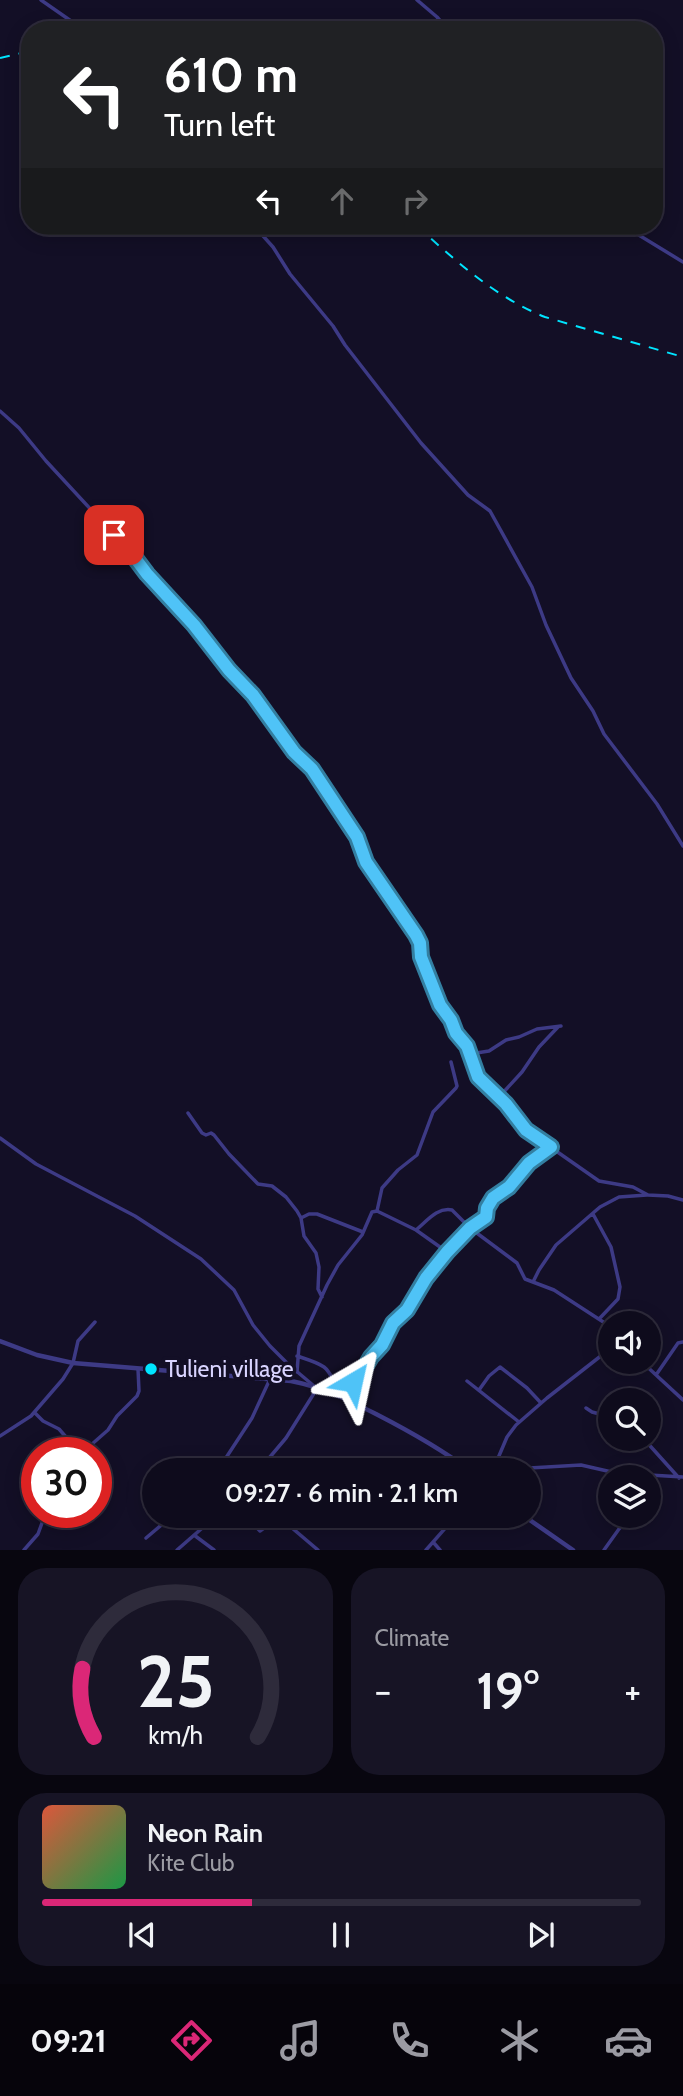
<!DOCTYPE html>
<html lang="en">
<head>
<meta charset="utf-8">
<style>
	body { margin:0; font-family:Cabin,sans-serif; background:#171425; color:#f1f3f6; height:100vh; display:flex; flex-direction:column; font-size:26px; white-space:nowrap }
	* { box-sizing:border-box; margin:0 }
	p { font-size:23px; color:#9b9ba3 }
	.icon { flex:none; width:38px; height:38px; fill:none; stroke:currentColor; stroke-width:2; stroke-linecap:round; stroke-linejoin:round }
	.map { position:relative; height:1550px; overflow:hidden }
	.sheet { display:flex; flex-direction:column; gap:18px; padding:18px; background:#08060f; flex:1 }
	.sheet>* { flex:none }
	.top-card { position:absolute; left:21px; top:21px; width:642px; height:214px; border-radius:28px; box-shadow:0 4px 18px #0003,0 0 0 2px #2e2b3b; background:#202124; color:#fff; overflow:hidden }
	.controls { position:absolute; left:598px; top:1311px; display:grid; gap:14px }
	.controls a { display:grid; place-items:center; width:63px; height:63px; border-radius:50%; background:#0e0b1c; box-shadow:0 4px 18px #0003,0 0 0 2px #2e2b3b; font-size:35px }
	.speed { position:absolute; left:21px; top:1437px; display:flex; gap:14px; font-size:35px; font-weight:700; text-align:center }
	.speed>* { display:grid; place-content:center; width:91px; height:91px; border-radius:50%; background:#0e0b1c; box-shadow:0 4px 18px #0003,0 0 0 2px #2e2b3b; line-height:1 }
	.speed .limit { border:10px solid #d22; background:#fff; color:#111 }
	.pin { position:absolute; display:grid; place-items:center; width:60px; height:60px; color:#fff; margin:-30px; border-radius:14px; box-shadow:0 4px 10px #0006 }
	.me { position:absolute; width:77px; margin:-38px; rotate:36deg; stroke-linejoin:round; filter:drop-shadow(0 0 5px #0008) }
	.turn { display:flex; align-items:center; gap:24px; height:147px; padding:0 28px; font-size:32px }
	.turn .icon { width:91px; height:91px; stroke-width:2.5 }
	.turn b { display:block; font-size:49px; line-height:60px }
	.lanes { display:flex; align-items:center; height:66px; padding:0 28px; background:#0003; justify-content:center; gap:35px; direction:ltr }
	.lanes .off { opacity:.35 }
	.big { font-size:52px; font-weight:600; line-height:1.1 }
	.sheet .widget { flex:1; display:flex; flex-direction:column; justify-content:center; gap:10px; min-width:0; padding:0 24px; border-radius:28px; background:#171425 }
	.sheet .dial { align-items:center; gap:0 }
	.dial svg { height:182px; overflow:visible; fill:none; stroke:#2e2b3b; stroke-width:7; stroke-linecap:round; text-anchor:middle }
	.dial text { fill:#f1f3f6; stroke:none }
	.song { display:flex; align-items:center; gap:21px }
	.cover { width:84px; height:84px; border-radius:10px; background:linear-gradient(135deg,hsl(10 70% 55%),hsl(140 70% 35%)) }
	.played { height:7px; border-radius:4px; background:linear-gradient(90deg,#db2777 35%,#2e2b3b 35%) }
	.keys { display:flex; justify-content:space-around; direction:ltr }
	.heat { display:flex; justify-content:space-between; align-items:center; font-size:38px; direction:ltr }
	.sheet .tiles { flex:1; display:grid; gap:18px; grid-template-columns:1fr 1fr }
	.widget:last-child { grid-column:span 2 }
	.trip { position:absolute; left:142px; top:1458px; width:399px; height:70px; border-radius:35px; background:#0e0b1c; box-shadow:0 4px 18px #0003,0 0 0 2px #2e2b3b; font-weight:600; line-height:70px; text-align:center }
	.tabs { display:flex; height:112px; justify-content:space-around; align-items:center; background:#06040b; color:#9b9ba3 }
	.tabs .icon { width:49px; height:49px }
	.tabs .current { color:#db2777 }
	.tabs b { font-size:32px; color:#f1f3f6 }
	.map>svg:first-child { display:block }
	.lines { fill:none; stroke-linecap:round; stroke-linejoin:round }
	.minor { stroke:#3d3a85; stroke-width:3.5 }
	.tertiary { stroke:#3d3a85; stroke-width:4.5 }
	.rail { stroke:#00e5ff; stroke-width:2; stroke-dasharray:10 9; stroke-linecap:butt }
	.route-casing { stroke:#337fa1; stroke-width:18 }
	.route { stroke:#4fc3f7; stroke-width:12 }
	.poi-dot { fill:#00e5ff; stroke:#130f26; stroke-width:2.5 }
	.labels { text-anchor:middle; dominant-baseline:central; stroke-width:7; stroke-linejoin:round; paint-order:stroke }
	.poi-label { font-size:23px; fill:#d9d4ff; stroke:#130f26; text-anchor:start }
</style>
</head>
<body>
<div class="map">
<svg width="683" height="1550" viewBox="0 0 683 1550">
	<rect width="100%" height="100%" fill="#130f26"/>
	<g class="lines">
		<path class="minor" d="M41,0L84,30
			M417,0L437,17L448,30
			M254,226L273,247L290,274L333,326L345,345L421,443L468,495L490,511L532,587L546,625L571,678L593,711L604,734L657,804L683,846
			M624,226L683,262
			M0,411L19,428L46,461L132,554L147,574L191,622L229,670L252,695L294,752L312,769L357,837L366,862L416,935L420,943L421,957L430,981L438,996L440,1005L451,1020L456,1033L468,1046L475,1072L483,1083L510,1108L526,1130L599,1181L633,1187L648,1195L668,1196L683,1200
			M470,1054L489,1051L506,1040L519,1037L537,1029L561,1026
			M499,1097L522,1072L539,1047L558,1027
			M188,1113L202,1133L206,1135L211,1133L214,1135L229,1154L258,1184L272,1186L286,1197L297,1211L301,1218L304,1236L316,1253L319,1267L318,1289L322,1297
			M0,1138L36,1164L135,1216L201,1259L234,1290L253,1325L270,1346L288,1364L314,1386
			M377,1211L382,1188L398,1170L417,1155L433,1112L456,1088L457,1086L451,1062
			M593,1214L611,1247L620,1287L618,1299L600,1318
			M301,1218L309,1214H317L363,1232
			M416,1230C427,1221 437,1207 452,1210L470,1228L517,1263L525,1279L554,1290L611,1327
			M533,1282L539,1270L556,1245L600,1207L619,1197L647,1195
			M297,1356C306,1359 317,1362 324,1367C337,1377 333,1401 356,1380
			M642,1362L683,1400
			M297,1372L299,1346L327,1285L338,1265L362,1235L372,1212L377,1211L416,1230L447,1252
			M656,1375L678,1343L683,1342
			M467,1381L519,1422
			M479,1390L489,1376L500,1367L527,1388L541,1403
			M347,1400L368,1362L385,1340L393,1323L406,1310L426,1278L457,1242L470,1228L487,1217V1208L493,1198L509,1187L529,1163L551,1147
			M586,1408L592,1412L611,1417
			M35,1413L43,1421L59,1429L79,1452
			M0,1436L31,1416L63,1379L73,1363L78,1341L95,1322
			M643,1438L679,1478
			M83,1452L108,1430L117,1416L137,1396L139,1391L138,1369
			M218,1470L252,1418L270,1379
			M259,1470L286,1438L318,1387
			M493,1470L581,1465L616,1473L683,1477
			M493,1470L507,1437L516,1425L547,1398L611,1348
			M246,1516L260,1531L275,1520L285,1522L318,1550
			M194,1535L214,1550
			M146,1538L172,1516
			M433,1542L440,1550
			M24,1550L38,1534L46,1512
			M177,1550L216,1516
			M426,1550L456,1516
			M604,1550L619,1529L633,1516"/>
		<path class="tertiary" d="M0,1341L37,1355L73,1363L291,1381C322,1387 348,1400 376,1414C409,1431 440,1448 469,1470
			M524,1516L573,1550"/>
		<path class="rail" d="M0,58L30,51
			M417,226C457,262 495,297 545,317L683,357"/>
	</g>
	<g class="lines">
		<g class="route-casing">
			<path id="route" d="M114,535L132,554L147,574L194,625L229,670L253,695L294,752L312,769L357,837L366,862L416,935L420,943L421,957L440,1005L451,1020L456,1033L467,1046L478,1077L506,1104L526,1130L551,1147L529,1163L509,1187L493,1198L487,1208L486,1217L470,1228L447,1252L426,1278L407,1310L393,1323L382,1345L371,1357L358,1379L353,1382"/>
		</g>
		<use href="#route" class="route"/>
	</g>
	<circle class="poi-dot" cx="151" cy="1369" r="7"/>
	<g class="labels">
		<g class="poi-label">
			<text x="165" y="1369">Tulieni village</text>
		</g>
	</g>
</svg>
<div class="controls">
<a><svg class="icon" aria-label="sound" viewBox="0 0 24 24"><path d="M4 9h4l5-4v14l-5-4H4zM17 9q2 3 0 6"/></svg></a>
<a><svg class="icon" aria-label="search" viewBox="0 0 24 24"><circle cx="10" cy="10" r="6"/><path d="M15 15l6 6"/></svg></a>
<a><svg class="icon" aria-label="layers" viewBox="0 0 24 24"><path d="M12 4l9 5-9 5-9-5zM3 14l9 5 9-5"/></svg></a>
</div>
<div class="speed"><div class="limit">30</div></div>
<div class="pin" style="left:114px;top:535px;background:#d93025"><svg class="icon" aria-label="arrive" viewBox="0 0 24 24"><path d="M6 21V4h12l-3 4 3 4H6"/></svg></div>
<svg class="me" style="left:353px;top:1382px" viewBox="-20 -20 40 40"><path d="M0-17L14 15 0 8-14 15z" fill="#4fc3f7" stroke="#fff" stroke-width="4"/></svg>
<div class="trip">09:27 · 6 min · 2.1 km</div>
<div class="top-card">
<div class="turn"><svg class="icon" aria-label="left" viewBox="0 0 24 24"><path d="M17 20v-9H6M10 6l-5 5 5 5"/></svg><div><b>610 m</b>Turn left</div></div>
<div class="lanes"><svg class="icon" aria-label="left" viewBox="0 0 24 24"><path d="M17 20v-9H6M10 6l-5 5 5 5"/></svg><svg class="icon off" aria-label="ahead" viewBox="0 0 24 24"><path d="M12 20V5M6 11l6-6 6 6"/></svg><svg class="icon off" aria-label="right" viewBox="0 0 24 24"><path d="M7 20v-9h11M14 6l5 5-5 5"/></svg></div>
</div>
</div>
<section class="sheet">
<div class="tiles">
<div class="widget dial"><svg viewBox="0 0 100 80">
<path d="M14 69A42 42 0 1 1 86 69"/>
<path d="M14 69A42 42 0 0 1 9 39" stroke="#db2777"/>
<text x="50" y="56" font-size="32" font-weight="700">25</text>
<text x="50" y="72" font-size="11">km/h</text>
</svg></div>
<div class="widget"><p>Climate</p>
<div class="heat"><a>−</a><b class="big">19°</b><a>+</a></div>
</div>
<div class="widget">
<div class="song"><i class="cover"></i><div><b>Neon Rain</b><p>Kite Club</p></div></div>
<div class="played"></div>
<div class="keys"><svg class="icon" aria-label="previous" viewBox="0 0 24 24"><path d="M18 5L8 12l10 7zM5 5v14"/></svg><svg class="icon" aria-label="pause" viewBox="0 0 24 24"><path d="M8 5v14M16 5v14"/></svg><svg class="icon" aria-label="next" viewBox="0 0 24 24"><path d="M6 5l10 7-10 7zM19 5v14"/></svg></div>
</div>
</div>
</section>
<nav class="tabs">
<b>09:21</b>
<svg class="icon current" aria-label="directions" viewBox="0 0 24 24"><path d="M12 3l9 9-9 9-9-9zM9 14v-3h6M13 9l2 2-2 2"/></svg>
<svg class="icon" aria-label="music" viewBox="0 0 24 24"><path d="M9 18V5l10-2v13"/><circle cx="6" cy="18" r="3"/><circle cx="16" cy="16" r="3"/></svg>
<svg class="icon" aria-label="phone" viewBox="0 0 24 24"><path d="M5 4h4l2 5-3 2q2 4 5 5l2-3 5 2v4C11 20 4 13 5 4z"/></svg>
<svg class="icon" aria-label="climate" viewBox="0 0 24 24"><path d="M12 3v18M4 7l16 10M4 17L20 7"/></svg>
<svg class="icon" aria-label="car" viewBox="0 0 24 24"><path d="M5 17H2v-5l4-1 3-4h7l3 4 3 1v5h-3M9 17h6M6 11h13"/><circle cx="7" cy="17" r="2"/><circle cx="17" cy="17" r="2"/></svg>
</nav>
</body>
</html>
